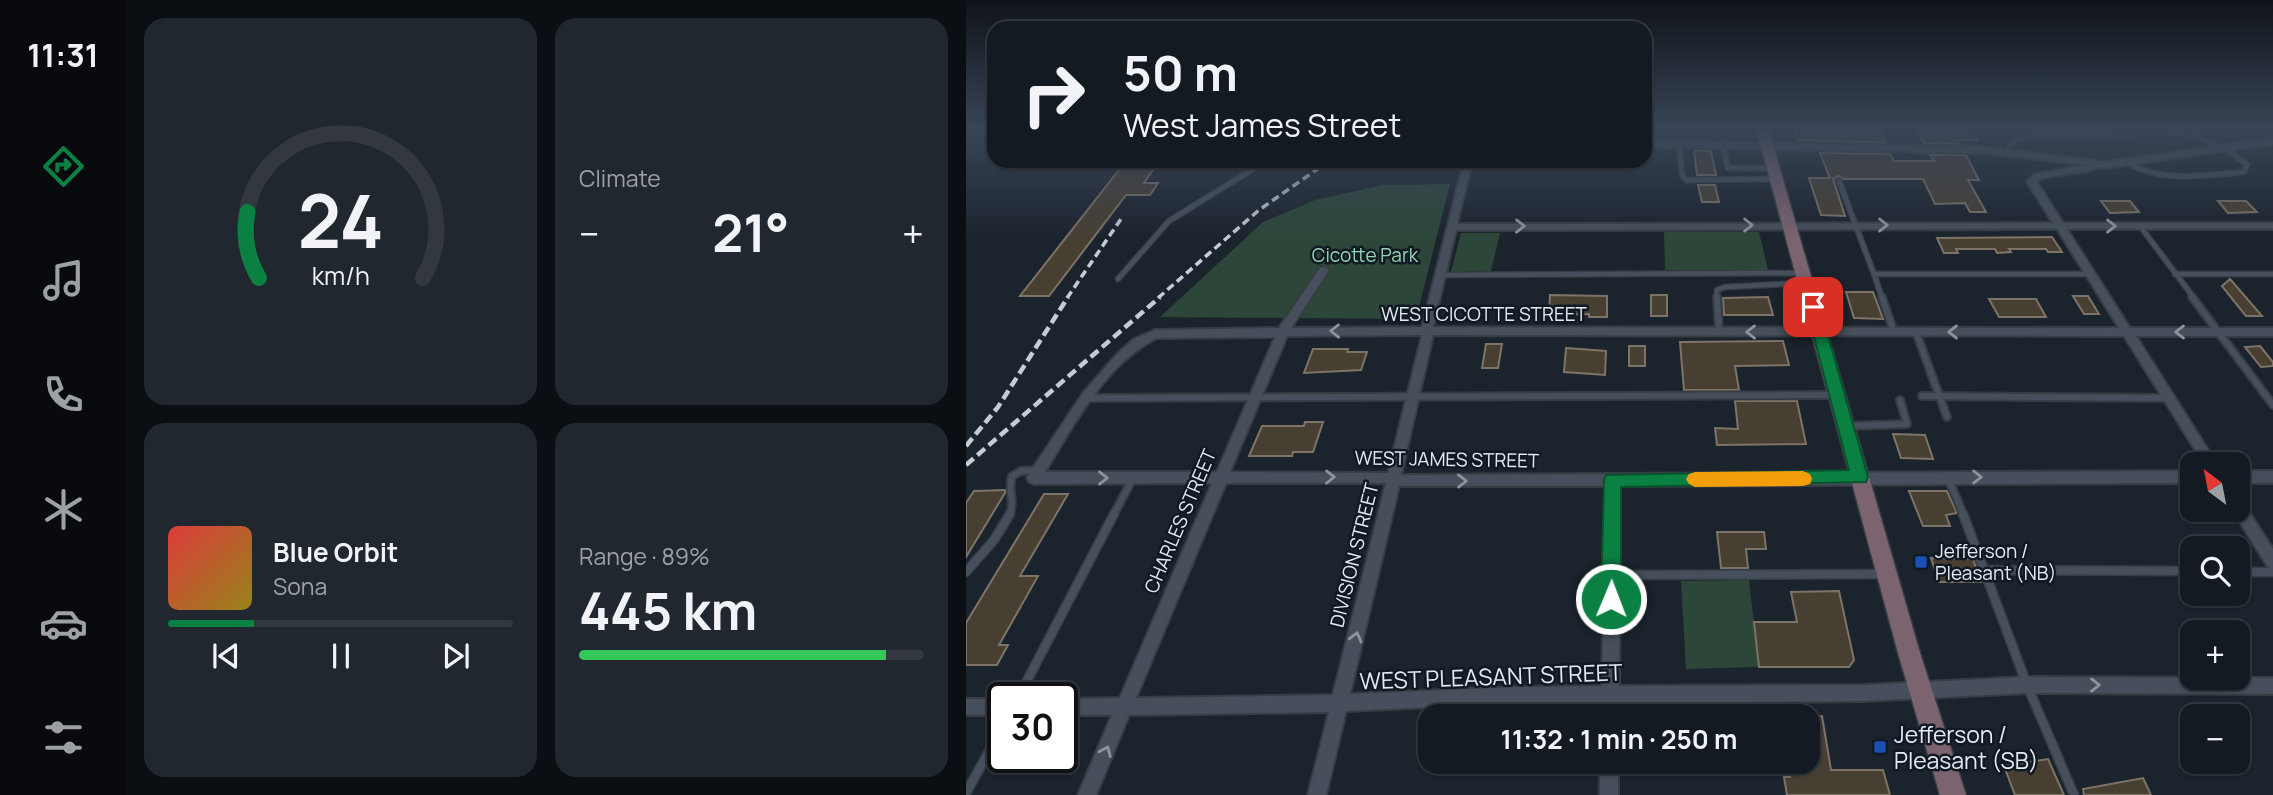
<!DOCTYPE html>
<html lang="en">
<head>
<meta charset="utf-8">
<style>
	body { margin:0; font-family:Manrope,sans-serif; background:#21272f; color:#f1f3f6; height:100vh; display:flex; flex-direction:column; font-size:26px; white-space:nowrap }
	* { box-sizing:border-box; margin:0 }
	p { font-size:23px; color:#9da1a5 }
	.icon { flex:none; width:38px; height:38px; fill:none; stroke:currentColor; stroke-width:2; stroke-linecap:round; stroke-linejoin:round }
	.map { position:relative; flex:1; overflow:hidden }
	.details { display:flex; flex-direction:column; gap:18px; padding:18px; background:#0b0e13; width:840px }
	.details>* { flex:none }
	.banner { position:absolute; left:21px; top:21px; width:665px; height:147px; border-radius:21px; box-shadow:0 2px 5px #0004,0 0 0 2px #333840; background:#141a22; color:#f1f3f6; overflow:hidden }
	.needle { width:46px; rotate:328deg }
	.tools { position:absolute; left:1214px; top:452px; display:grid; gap:14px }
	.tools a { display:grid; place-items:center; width:70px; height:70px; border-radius:14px; background:#141a22; box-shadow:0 2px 5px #0004,0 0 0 2px #333840; font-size:35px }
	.speed { position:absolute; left:21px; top:682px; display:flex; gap:14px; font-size:35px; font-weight:700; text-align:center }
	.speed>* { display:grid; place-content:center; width:91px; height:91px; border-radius:50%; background:#141a22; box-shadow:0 2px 5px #0004,0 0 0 2px #333840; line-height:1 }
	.speed .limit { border:4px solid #111; border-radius:10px; background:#fff; color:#111 }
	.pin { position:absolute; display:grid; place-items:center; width:60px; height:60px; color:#fff; margin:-30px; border-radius:14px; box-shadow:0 4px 10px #0006 }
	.me { position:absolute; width:77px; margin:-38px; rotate:1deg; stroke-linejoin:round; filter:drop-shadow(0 0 5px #0008) }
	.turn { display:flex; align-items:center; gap:24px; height:147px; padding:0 21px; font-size:32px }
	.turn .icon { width:91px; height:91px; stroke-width:2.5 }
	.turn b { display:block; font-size:49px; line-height:60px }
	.big { font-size:52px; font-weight:700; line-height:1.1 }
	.details .card { flex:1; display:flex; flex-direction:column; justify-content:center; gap:10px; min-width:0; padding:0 24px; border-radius:21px; background:#21272f }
	.details .dial { align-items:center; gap:0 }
	.dial svg { height:182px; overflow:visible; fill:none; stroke:#333840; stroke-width:7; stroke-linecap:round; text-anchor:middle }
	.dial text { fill:#f1f3f6; stroke:none }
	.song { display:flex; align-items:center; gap:21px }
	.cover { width:84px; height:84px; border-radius:10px; background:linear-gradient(135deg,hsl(0 70% 55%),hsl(50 70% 35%)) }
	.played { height:7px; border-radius:4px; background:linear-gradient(90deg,#0b8043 25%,#333840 25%) }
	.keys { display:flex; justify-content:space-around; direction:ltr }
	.heat { display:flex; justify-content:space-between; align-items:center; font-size:38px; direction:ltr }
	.charge { height:10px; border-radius:5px; background:linear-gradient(90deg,#34c759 89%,#333840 0) }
	.details .tiles { flex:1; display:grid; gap:18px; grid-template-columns:repeat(2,1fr) }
	.trip { position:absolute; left:452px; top:704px; width:402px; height:70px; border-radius:21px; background:#141a22; box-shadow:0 2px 5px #0004,0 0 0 2px #333840; font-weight:700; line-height:70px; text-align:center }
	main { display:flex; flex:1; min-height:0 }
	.dock { display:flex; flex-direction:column; width:126px; justify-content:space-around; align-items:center; background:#080a0e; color:#9da1a5 }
	.dock .icon { width:49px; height:49px }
	.dock .on { color:#0b8043 }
	.dock b { font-size:32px; color:#f1f3f6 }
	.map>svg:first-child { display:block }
	.green { fill:#2c4739 }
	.building { fill:#483f33; stroke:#7d7467; stroke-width:2 }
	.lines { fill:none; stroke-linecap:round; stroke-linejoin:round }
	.lane-far2-casing { stroke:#363d45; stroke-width:7 }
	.lane-far1-casing { stroke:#363d45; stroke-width:10 }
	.lane-casing { stroke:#363d45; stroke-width:11 }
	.street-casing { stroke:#363d45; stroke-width:4 }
	.secondary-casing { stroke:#363d45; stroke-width:3 }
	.lane-far2 { stroke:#464f5b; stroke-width:4.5 }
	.lane-far1 { stroke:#464f5b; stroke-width:6 }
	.lane { stroke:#464f5b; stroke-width:8 }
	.street { fill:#464f5b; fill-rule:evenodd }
	.secondary { fill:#7b636f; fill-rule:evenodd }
	.rail-far1 { stroke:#c5ccd3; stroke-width:3.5; stroke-dasharray:8 4.5; stroke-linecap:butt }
	.rail { stroke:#c5ccd3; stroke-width:4.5; stroke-dasharray:10 5; stroke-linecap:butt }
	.oneway { stroke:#8d959e }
	.route { fill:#0b8043; stroke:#07532c; stroke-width:2 }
	.slow { fill:#f59e0b }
	.transit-dot { fill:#1a4fb4; stroke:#111a23; stroke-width:2.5 }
	.labels { text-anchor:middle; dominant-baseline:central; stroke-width:5; stroke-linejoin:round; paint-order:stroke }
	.park-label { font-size:19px; fill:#93d5b2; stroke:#111a23 }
	.street-label { font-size:19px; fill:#e4eaf1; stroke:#111a23 }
	.poi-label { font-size:19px; fill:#e4eaf1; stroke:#111a23; text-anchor:start }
	.near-street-label { font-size:23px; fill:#e4eaf1; stroke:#111a23 }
	.near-poi-label { font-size:23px; fill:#e4eaf1; stroke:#111a23; text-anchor:start }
</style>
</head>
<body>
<main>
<nav class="dock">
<b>11:31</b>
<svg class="icon on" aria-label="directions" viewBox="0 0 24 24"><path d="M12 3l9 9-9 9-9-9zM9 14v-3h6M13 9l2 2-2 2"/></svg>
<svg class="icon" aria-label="music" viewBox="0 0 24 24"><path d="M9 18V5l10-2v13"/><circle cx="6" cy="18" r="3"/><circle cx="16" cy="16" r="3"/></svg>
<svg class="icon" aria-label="phone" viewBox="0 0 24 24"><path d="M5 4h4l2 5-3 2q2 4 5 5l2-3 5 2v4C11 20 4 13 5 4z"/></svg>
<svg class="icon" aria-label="climate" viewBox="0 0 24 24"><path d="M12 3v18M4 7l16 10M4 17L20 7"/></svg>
<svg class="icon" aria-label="car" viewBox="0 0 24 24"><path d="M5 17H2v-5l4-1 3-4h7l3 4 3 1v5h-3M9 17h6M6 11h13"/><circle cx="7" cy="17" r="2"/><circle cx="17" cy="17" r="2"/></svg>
<svg class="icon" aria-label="filters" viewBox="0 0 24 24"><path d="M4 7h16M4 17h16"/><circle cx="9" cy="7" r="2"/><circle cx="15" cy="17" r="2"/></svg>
</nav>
<section class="details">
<div class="tiles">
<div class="card dial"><svg viewBox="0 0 100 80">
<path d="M14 69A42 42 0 1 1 86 69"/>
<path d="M14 69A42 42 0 0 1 9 40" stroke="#0b8043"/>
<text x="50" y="56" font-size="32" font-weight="700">24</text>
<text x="50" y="72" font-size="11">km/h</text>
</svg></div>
<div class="card"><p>Climate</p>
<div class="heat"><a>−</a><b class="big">21°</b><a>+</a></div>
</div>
<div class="card">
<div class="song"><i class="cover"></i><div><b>Blue Orbit</b><p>Sona</p></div></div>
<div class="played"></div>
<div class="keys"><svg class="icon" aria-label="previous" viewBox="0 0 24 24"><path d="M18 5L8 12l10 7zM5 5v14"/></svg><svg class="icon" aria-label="pause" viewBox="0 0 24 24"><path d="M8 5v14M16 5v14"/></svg><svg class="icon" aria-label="next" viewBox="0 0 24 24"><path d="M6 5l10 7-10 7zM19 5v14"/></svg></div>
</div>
<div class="card"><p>Range · 89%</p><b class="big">445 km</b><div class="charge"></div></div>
</div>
</section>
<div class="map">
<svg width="1307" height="795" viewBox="0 0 1307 795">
	<rect width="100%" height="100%" fill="#1b232d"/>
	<path class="green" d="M484,184L450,319L194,317L297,222L349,200L417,185Z
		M698,232H793L802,270H699Z
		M495,233H534L525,271L485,272Z
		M783,580L793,667L720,669L715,581Z"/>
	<path class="building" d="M827,128H913L920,143L834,140L831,139Z
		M950,128H1003L1011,140H991L993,144L958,143Z
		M728,150L745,151L750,175H731Z
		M854,153L924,154L928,161H968L964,155H1000L1013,180H1002L1020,212H1004L999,203L969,204L957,179H877L873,176L867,179L879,216L855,215L843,178H864Z
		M160,161H193L178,183H192L184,195H160L83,296H54Z
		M732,185H749L753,202H736Z
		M1135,201H1164L1173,212L1144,213Z
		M1252,201H1280L1291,212L1262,213Z
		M1086,237L1096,252H1082L1080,249H1043L1045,252L1031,253L1029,249H990L992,253H978L971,238Z
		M1264,279L1296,316H1280L1256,286Z
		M880,292H907L917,319L888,318Z
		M584,295L641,296V317H623V314L583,315Z
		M685,295H701V316H685Z
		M1107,296H1122L1133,314H1118Z
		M802,297L807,315H758L757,298Z
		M1023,299H1070L1080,317H1033Z
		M817,341L823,365L769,366L773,390H718L714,342Z
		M520,344H536L532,368H516Z
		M663,346H679V366H663Z
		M1294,346L1307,362V366L1295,367L1279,347Z
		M600,348L640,351L639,375L598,372Z
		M347,349H382L381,352H401L395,370L338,373Z
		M769,401H831L840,444L751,445L749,428L772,429Z
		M339,422H357L347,452H327L326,456H283L296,426H338Z
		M927,434L959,435L967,459L935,458Z
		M39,490V493L0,557V503L8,491Z
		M943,491H981L991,513L980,515L984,526H957Z
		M78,494H102L54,576H72L33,645H42L31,665H0V623Z
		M751,532H798L800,549H780L782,568H755Z
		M965,558L1007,559L1015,582H973Z
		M873,591L888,660L883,667H793L788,622H831L825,592Z
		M856,716L865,770H917L924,795H821L818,777H824L822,761H842V717Z
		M1082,759L1098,795H1049L1038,766Z
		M1177,778L1185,795H1118L1117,789Z"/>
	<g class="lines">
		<g class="lane-far2-casing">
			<path id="lane-far2" d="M713,143L716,175L720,180L811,179
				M757,143L762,168H806
				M1041,151L1046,142L1062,135L1218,132L1233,136L1252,148
				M1159,161C1195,184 1237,175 1278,172L1281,165L1259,147
				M873,181L908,274H1125
				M1174,226L1228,298
				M908,274L916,298
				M1209,274H1307
				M474,275L836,273
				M152,279L203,221L300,161
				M751,298V290L759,287L838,283"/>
		</g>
		<g class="lane-far1-casing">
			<path id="lane-far1" d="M751,297L753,332
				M916,297L928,332
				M1226,297L1307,405
				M950,332L981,417
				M956,396L1204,398
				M120,398L870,395
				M882,426L941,424L934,400
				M982,478L998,516
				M43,516C50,501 41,490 46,476L55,471L73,470
				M147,516L167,478"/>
		</g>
		<g class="lane-casing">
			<path id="lane" d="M997,514L1061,685L1108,795
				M1019,570L1227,571
				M0,572L28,540L44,514
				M1272,572H1307
				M647,575L916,574
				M52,698L148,514
				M0,793L37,726"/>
		</g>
		<g class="street-casing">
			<path id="street" d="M1307,138V144L1139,168L1131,167L1127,170L1075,178L1071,182L1097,223H1307V229H1101L1164,328H1307V336H1170L1251,464H1238L1158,336L467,335L435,475L1227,471V483L654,486L653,686L899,685L1061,677L1307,678V694L1061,693L899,701L652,703V716H636V703H551L380,711L360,795H342L363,712L163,715L130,795H112L146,715H96V699L154,698L246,483L68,484L63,482L61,478L63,474L117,393L151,354L168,339L189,330L313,328L354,268L358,267L363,270L325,328L456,327L498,161H506L491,224L1087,223L1061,182L1069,174L1121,165L1019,153L679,147V141L1019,147L1139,162ZM1091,229L1153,328L467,327L490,230ZM456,335L422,473L264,472L321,336ZM309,337L251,472H79C108,425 139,364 191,338ZM260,483H420L367,695L170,698ZM433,486H640L636,686L551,687L384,694Z
				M1272,471H1307V483H1272Z
				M1272,501L1277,503L1307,549V569L1302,567L1267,511L1266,509H1272Z
				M0,699H37V715H0Z
				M634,761H652V795H634Z"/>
		</g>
		<g class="secondary-casing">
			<path id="secondary" d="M790,128H802L954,653L1000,795H974L932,653Z"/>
		</g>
		<use href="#lane-far2" class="lane-far2"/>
		<use href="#lane-far1" class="lane-far1"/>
		<use href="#lane" class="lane"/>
		<use href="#street" class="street"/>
		<use href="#secondary" class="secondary"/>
		<path class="rail-far1" d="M101,298L155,219
			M192,298L293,210L363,161"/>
		<path class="rail" d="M0,446L32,407L102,297
			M0,465L194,297"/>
	</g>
	<defs><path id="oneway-chevron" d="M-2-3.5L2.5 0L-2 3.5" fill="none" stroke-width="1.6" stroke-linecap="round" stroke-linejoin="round" transform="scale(1.75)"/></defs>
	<g class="oneway">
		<use href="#oneway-chevron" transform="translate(782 225)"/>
		<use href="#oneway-chevron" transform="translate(917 225)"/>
		<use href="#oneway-chevron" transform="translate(554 226)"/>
		<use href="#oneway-chevron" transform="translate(1145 226)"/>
		<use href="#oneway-chevron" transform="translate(369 331) rotate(180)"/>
		<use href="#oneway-chevron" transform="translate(785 332) rotate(180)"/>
		<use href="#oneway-chevron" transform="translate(987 332) rotate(-180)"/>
		<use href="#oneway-chevron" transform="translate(1214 332) rotate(-180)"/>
		<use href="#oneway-chevron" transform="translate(364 477)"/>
		<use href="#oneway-chevron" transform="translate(1011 477)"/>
		<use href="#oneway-chevron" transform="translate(137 478)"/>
		<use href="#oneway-chevron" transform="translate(496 481)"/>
		<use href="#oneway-chevron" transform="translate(390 637) rotate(-76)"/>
		<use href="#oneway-chevron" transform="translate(1129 685)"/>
		<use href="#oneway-chevron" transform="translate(140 751) rotate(-67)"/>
	</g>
	<linearGradient id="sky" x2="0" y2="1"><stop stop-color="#0f1319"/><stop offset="0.54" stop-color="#394557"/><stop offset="1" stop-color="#394557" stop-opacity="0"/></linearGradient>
	<rect width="1307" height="239" fill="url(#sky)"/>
	<path class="route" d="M847,302L854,307L902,477L900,482L655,487V599L652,605L645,608L638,605L635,599L638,480L640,475L883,470L840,307Z"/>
	<path class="slow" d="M837,471L844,474L846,479L844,484L837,486L729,487L723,484L720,479L723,474L729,472Z"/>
	<g class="transit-dot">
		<rect x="948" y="555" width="14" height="14" rx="3.5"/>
		<rect x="907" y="740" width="14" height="14" rx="3.5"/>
	</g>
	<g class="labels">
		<g class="park-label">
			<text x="399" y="255">Cicotte Park</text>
		</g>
		<g class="street-label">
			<text x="518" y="314">WEST CICOTTE STREET</text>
			<text transform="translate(481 459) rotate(1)">WEST JAMES STREET</text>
			<text transform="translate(214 521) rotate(-67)">CHARLES STREET</text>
			<text transform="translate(388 555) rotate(-76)">DIVISION STREET</text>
		</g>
		<g class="poi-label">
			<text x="969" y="551">Jefferson /<tspan x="969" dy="22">Pleasant (NB)</tspan></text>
		</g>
		<g class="near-street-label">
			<text transform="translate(525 676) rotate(-2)">WEST PLEASANT STREET</text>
		</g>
		<g class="near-poi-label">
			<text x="928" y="734">Jefferson /<tspan x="928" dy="26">Pleasant (SB)</tspan></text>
		</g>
	</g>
</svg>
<div class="tools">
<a><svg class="needle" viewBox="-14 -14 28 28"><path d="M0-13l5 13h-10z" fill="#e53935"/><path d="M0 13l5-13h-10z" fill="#9da1a5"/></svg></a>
<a><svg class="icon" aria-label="search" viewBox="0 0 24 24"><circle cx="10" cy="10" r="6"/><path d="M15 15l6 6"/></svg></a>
<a>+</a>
<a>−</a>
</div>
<div class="speed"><div class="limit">30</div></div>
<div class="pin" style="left:847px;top:307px;background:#d93025"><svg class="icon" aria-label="arrive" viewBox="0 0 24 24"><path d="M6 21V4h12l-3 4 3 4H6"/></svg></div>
<svg class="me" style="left:645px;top:599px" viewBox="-20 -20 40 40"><circle r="17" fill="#0b8043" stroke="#fff" stroke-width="3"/><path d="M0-11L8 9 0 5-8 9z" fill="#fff"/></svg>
<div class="trip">11:32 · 1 min · 250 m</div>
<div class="banner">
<div class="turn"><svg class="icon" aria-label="right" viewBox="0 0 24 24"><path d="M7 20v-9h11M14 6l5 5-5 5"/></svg><div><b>50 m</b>West James Street</div></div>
</div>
</div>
</main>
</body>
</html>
